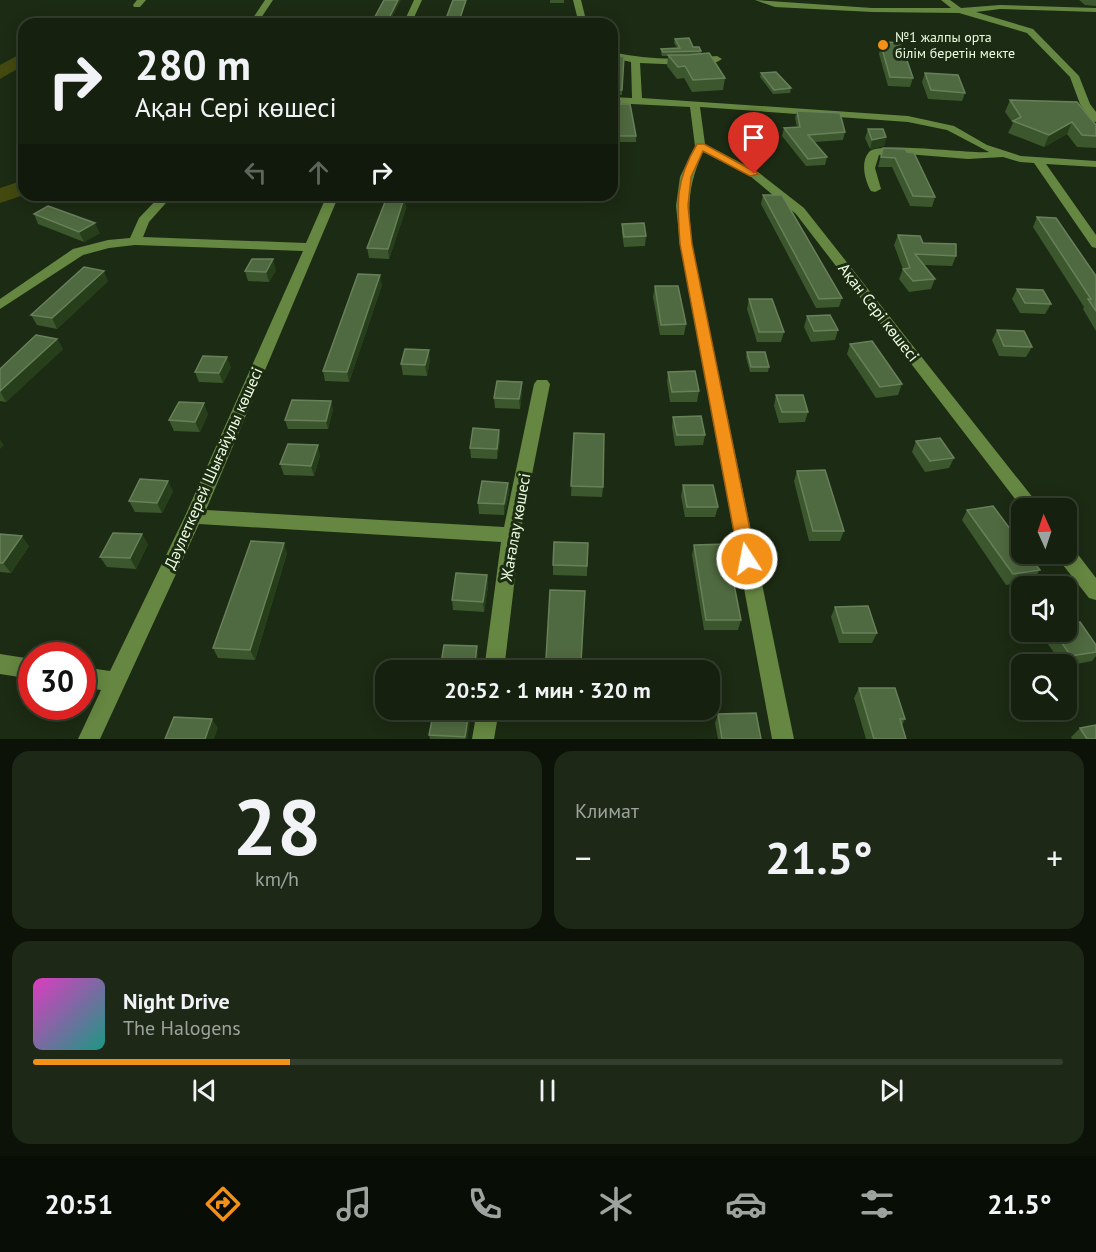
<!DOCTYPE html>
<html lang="ru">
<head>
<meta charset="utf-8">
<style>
	body { margin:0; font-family:"PT Sans",sans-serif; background:#1e2817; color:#f1f3f6; height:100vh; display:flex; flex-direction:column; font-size:22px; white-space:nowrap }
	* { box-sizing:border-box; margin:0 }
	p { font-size:20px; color:#9da39e }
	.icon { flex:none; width:33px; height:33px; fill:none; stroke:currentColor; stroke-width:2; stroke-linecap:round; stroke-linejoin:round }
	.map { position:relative; height:739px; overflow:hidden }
	.sheet { display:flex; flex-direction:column; gap:12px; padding:12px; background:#0c1208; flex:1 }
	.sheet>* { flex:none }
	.hud { position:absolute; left:18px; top:18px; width:600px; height:183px; border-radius:18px; box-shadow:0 3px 15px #0003,0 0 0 2px #343e2e; background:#15200e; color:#f1f3f6; overflow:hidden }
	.needle { width:39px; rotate:357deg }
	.fabs { position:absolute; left:1011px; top:498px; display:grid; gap:12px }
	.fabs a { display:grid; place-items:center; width:66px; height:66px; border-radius:12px; background:#15200e; box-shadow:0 3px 15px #0003,0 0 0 2px #343e2e; font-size:30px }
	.speed { position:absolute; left:18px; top:642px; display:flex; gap:12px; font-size:30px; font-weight:700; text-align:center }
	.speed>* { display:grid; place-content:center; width:78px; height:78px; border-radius:50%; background:#15200e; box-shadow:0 3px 15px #0003,0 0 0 2px #343e2e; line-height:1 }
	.speed .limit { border:9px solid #d22; background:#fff; color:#111 }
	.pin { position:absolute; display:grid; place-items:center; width:51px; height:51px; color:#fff; margin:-62px -26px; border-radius:50% 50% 50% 0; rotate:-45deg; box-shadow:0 0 6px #0007 }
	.pin .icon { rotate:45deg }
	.me { position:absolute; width:66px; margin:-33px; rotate:349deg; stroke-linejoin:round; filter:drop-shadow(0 0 4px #0008) }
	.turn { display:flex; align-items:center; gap:21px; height:126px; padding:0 18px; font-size:27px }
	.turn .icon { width:78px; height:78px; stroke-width:2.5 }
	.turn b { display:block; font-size:42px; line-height:51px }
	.lanes { display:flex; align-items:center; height:57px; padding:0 18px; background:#0003; justify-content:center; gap:30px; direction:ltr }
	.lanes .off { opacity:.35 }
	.big { font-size:45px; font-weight:800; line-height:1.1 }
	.sheet .card { flex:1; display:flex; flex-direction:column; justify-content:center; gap:9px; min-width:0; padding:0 21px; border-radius:18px; background:#1e2817 }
	.sheet .dial { align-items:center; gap:0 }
	.dial b { font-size:78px; line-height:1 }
	.song { display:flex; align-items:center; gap:18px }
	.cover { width:72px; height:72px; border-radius:9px; background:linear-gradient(135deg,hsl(310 70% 55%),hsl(170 70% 35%)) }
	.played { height:6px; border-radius:3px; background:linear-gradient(90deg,#f29017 25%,#343e2e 25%) }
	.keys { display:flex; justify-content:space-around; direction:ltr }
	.heat { display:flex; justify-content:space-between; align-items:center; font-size:33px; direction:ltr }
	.sheet .tiles { flex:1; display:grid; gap:12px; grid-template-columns:1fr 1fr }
	.card:last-child { grid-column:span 2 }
	.trip { position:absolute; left:375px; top:660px; width:345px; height:60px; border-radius:18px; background:#15200e; box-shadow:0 3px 15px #0003,0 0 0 2px #343e2e; font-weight:800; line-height:60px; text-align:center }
	.dock { display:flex; height:96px; justify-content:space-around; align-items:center; background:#080d06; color:#9da39e }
	.dock .icon { width:42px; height:42px }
	.dock .on { color:#f29017 }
	.dock b { font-size:27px; color:#f1f3f6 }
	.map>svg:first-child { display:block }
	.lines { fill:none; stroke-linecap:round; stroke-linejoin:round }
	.river { fill:#43490f; fill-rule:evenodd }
	.minor { fill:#658741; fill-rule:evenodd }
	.wall { fill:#3c572d }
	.shaded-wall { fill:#273e1b }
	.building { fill:#4f6940; stroke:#688059; stroke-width:1.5 }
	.route { fill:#f29017; stroke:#9d5e0f; stroke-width:1.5 }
	.poi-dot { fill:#f29017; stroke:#1c2b13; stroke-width:2 }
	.labels { text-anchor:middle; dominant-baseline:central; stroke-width:6; stroke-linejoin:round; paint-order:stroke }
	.far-poi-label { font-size:14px; fill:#ecfddf; stroke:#1c2b13; text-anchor:start }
	.street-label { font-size:16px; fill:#ecfddf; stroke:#1c2b13 }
</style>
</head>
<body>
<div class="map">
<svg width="1096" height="739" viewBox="0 0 1096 739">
	<rect width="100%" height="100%" fill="#1c2b13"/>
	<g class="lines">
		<path class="river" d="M112,19H132L140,24H104Z
			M24,52V65L0,79V65Z
			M24,180V195L0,203V188Z"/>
		<path class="minor" d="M137,0H146L140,7H134L133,5Z
			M265,0H273L257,24H249Z
			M414,0H422L411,24H403Z
			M573,0H581L587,24H579Z
			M755,0L872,8H951L941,0H950L961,8L1000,5L1096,8V12L1000,9L976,12L1033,29L1079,76L1090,104L1096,112V122L1092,121L1080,104L1070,77L1027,33L959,13L872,12L775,7Z
			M612,52C647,60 681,60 717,56L722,59L717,62L685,65L640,63L642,98L908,116L954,126L987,145L1021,156L1096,161V167L1046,164L1096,235V248L1092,247L1034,163L1020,162L1003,157L968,159L907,154L879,155L875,168L881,189L875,192L871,191C865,181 860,162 869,152C878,141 969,154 989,152L947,130L908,122L700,107L705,144L758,172L804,208L1041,508H1022L796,214L750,176L703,152C687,188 688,205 692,244L794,739H772L680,244L676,206L680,177L695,146L690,107L612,103V97L632,98L631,62L612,58Z
			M161,195H173L149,222L143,237L306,243L327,195H339L206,510L504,527L534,384L537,380H547L550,384L520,535L504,670H484L501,542L199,524L100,739H78L101,690L82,687V667L110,671L185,516L303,251L135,245L109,248L83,255L0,309V299L73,249L108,240L130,238L139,218Z
			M1066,546L1073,548L1096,578V600L1089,598L1059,560L1057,554H1066Z
			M0,654L32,659V679L0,674Z
			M477,710H499L494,739H472Z"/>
	</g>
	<path class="wall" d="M550,0H564V3H550Z
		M1079,0H1096V6L1085,5Z
		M675,39L701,51V54L725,78L723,90L692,92L684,78L677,79L667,66L668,56H662L661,53V49L677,48L674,43Z
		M886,42L913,78L910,87L888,86L879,54L881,45H885Z
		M612,54L624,57L622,95H612Z
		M761,73L791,88L790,93L773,94L760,77Z
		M925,73L965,93L962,101L928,99L922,82Z
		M612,99L621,104L636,136V142H618L614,116H612Z
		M1010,100L1096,125V148L1077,147L1067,134L1044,147L1008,133L1013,123L1005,112Z
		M797,111L845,132L843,140L814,142L827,157L825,165L806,166L782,136L784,128L797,127L795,118Z
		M868,129L886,137L884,146L870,149L865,138Z
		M883,148L907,152L935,197L932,207L910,206L892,167H878Z
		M315,195L311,203H293L292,198Z
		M763,195L842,298L839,307L816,308L761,204Z
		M404,198L406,208L389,259L369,258L367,248Z
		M34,214L100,233L84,242L38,224Z
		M1037,217L1096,276V331L1083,309L1084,307L1033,227Z
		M622,224L646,236L645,246L624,247L622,233Z
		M898,235L956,256L952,266L923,265L935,279L931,289L909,292L899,279L903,269L894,245Z
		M276,270L269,282L248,281L245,271Z
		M108,281L57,329L37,325L31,315Z
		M382,285L349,382L325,381L323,371Z
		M655,286L686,324L684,335H660L653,297Z
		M1017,289L1051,304L1045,314L1020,313L1012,299Z
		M749,299L784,332L781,342H757L747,309Z
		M807,316L838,330L835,340L811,342L804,327Z
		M997,330L1032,347L1026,357L999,356L992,340Z
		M57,339L63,349L6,402L0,401V369Z
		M850,344L902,384L898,395L876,398L847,354Z
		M747,352L769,367L768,372H750L746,357Z
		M430,360L427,376L403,375L401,364Z
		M231,367L223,383L199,382L195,372Z
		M668,372L699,391L697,402H670L667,382Z
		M522,392L520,409L495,408L494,398Z
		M776,395L808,412L805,422L779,423L774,406Z
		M333,409L328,429H288L285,420Z
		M208,414L200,432L174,431L169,420Z
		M673,417L705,435L703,445L675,446L672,427Z
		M499,430L500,440L497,459L471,458L470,448Z
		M574,433L603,487L602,497L571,496Z
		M916,441L954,458L949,468L925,472L912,452Z
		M320,455L314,476L284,475L280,464Z
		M797,471L844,531L840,541H809L794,481Z
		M508,483L509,493L504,515L479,514L478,503Z
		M683,485L718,507L715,517H685L681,496Z
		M173,491L162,513L135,512L129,501Z
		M967,510L1040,570L1033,580L1006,585L962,520Z
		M0,534L29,546L11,573L0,572Z
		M588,543L587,576L553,575V565Z
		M148,544L136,569L107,567L100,557Z
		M694,545L741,620L738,630H704L692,555Z
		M287,553L255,660L218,658L213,648Z
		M487,575L488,586L484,612L453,610L452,600Z
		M585,591L581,670L546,668V659Z
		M835,607L877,633L872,643H839L831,617Z
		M1047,632H1066L1096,645V656L1092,661L1066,666V664H1062L1043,637Z
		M859,688L905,719L902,725L906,739H866L854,698Z
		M434,710H470L471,713L467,739H430L429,735Z
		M718,714L761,739H718L715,723Z
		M1080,728L1096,739H1072L1071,737Z"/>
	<path class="shaded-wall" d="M398,0H401L389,24H386Z
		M466,0H467L459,24H458Z
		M1072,122L1067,134L1044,147L1049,135Z
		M886,137L884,146L870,149L872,140Z
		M311,195H315L311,203L310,198Z
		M404,198L406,208L389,259L388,249Z
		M95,223L100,233L84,242L79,232Z
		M273,259L276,270L269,282L266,272Z
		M104,271L108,281L57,329L52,318Z
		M380,275L382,285L349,382L347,372Z
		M57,339L63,349L6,402L0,391Z
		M429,350L430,360L427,376L425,365Z
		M227,357L231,367L223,383L219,373Z
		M522,382V392L520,409L519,399Z
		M331,401L333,409L328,429L326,421Z
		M204,403L208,414L200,432L195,422Z
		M499,430L500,440L497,459V449Z
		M0,440L4,445L0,449Z
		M318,445L320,455L314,476L311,466Z
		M168,481L173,491L162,513L157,503Z
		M508,483L509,493L504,515V504Z
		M142,534L148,544L136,569L130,558Z
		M22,536L29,546L11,573L3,563Z
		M284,543L287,553L255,660L250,650Z
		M487,575L488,586L484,612L483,602Z
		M477,646L478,656L476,670H474Z
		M469,710H470L471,713L467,739H465Z
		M212,719L218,728L214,739H205Z"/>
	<path class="building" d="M384,0H398L386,24H371Z
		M453,0H466L458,24H444Z
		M689,38L693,47H699L701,51L663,52L661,49L680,48L675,39Z
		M886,42L901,43L913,78L890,77L881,45H887Z
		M709,53L725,78L693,80L685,66L678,67L668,55H687Z
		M612,54L624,57L622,90H612Z
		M776,72L791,88L774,90L761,73Z
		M925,73L958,75L965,93L931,90Z
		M612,99L622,100L621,104H630L636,136H618L614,111H612Z
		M1010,100L1077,102L1096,125V136L1082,135L1072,122L1049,135L1013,121L1021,117Z
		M797,111L840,113L845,132L808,135L827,157L808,159L784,128L800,127Z
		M868,129H883L886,137L872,140Z
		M883,148L905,149L907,152L914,153L935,197L913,196L895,158L881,157Z
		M293,195H311L310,198H292Z
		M763,195H782L842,298L819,299Z
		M387,197L404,198L388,249L367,248Z
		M48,206L95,223L79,232L34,214Z
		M1037,217L1056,218L1096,276V311L1088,299H1091Z
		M644,223L646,236L624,237L622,224Z
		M898,235L920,236L923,243L956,244V256L915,254L935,279L913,281L903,269L910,268Z
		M252,259H273L266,272L245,271Z
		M84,267L104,271L52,318L31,315Z
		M358,274L380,275L347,372L323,371Z
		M655,286H678L686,324L661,325Z
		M1017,289L1043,290L1051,304L1025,303Z
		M749,299H772L784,332H759Z
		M830,315L838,330L814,331L807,316Z
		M997,330L1024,331L1032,347L1004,346Z
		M36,335L57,339L0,391V369Z
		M872,341L902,384L880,387L850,344Z
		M405,349L429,350L425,365L401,364Z
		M747,352H765L769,367H751Z
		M203,356L227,357L219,373L195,372Z
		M695,371L699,391L672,392L668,372Z
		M497,381L522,382L519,399L494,398Z
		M776,395H803L808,412H782Z
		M292,400L331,401L326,421L285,420Z
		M179,402L204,403L195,422L169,420Z
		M701,416L705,435H677L673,417Z
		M473,428L499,430L497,449L470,448Z
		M574,433L604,434L603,487L571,486Z
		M940,438L954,458L930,461L916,441Z
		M288,444L318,445L311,466L280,464Z
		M825,470L844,531H813L797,471Z
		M140,479L168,481L157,503L129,501Z
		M482,481L508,483L504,504L478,503Z
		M683,485H713L718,507H687Z
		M993,506L1022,545V554H1028L1040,570L1013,574L967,510Z
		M113,533L142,534L130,558L100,557Z
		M0,534L22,536L3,563H0Z
		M251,541L284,543L250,650L213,648Z
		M554,542L588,543L587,566L553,565Z
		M726,544L741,620H706L694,545Z
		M456,573L487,575L483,602L452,600Z
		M550,590L585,591L581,662L546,659Z
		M868,606L877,633H843L835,607Z
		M1080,622L1096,645V652L1071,656L1054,632H1066V624Z
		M444,645L477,646L474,670H440Z
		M859,688H895L905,719H900L906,739H874Z
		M434,710H469L465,737L429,735Z
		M756,713L761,739H722L718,714Z
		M174,717L212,719L205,739H165Z
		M1096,725V739H1087L1080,728Z"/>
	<path class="route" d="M697,144H704L759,174L750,176L703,151L691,177L688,206L692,244L756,559L753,564L747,566L741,564L739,559L680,244C677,203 675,181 697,144Z"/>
	<circle class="poi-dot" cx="883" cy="45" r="6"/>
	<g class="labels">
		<g class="far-poi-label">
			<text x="895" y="37">№1 жалпы орта<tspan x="895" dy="16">білім беретін мекте</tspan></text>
		</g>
		<g class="street-label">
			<text transform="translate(879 312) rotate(52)">Ақан Сері көшесі</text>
			<text transform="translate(213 468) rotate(-66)">Дәулеткерей Шығайұлы көшесі</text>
			<text transform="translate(515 527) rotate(-80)">Жағалау көшесі</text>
		</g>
	</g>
</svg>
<div class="fabs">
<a><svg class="needle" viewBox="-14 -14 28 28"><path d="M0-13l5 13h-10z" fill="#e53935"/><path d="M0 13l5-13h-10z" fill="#9da39e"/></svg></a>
<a><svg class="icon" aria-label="sound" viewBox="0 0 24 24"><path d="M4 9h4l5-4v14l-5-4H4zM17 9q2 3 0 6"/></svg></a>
<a><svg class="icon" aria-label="search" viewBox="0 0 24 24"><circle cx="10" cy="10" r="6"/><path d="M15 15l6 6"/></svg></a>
</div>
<div class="speed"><div class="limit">30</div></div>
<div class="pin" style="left:754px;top:174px;background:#d93025"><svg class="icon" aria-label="arrive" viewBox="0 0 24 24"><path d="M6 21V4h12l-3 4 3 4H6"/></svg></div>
<svg class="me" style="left:747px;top:559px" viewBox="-20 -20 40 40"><circle r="17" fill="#f29017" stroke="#fff" stroke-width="3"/><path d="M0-11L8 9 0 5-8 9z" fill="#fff"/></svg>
<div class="trip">20:52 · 1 мин · 320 m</div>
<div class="hud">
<div class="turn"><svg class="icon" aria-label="right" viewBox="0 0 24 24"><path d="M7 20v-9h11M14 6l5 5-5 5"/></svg><div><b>280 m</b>Ақан Сері көшесі</div></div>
<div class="lanes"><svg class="icon off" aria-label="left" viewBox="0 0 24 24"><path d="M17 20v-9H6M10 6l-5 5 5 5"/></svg><svg class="icon off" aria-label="ahead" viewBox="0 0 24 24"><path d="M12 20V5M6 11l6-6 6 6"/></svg><svg class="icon" aria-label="right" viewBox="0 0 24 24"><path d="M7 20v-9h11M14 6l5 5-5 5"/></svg></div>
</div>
</div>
<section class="sheet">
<div class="tiles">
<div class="card dial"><b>28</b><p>km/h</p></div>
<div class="card"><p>Климат</p>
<div class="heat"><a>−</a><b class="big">21.5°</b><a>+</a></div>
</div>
<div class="card">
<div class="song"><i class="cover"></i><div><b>Night Drive</b><p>The Halogens</p></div></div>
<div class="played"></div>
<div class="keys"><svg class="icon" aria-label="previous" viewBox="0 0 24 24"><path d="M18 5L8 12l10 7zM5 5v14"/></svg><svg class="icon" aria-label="pause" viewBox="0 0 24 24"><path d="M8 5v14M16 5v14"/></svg><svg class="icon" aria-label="next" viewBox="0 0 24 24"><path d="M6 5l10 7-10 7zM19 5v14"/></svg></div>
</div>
</div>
</section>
<nav class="dock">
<b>20:51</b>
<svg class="icon on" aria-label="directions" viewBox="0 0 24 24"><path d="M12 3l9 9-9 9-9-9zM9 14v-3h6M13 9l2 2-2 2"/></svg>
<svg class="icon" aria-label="music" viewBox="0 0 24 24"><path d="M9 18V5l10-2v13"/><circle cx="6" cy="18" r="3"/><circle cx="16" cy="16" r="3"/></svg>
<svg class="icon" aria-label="phone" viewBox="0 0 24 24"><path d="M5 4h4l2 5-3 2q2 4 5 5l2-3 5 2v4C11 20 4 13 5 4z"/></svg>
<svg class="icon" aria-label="climate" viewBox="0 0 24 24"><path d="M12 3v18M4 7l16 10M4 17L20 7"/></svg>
<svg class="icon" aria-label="car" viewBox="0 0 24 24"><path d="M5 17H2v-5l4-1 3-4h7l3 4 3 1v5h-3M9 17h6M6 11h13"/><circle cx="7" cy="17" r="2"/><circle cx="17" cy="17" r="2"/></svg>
<svg class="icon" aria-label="filters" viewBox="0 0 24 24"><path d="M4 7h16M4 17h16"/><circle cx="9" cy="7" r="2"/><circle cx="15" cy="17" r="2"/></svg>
<b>21.5°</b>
</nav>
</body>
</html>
